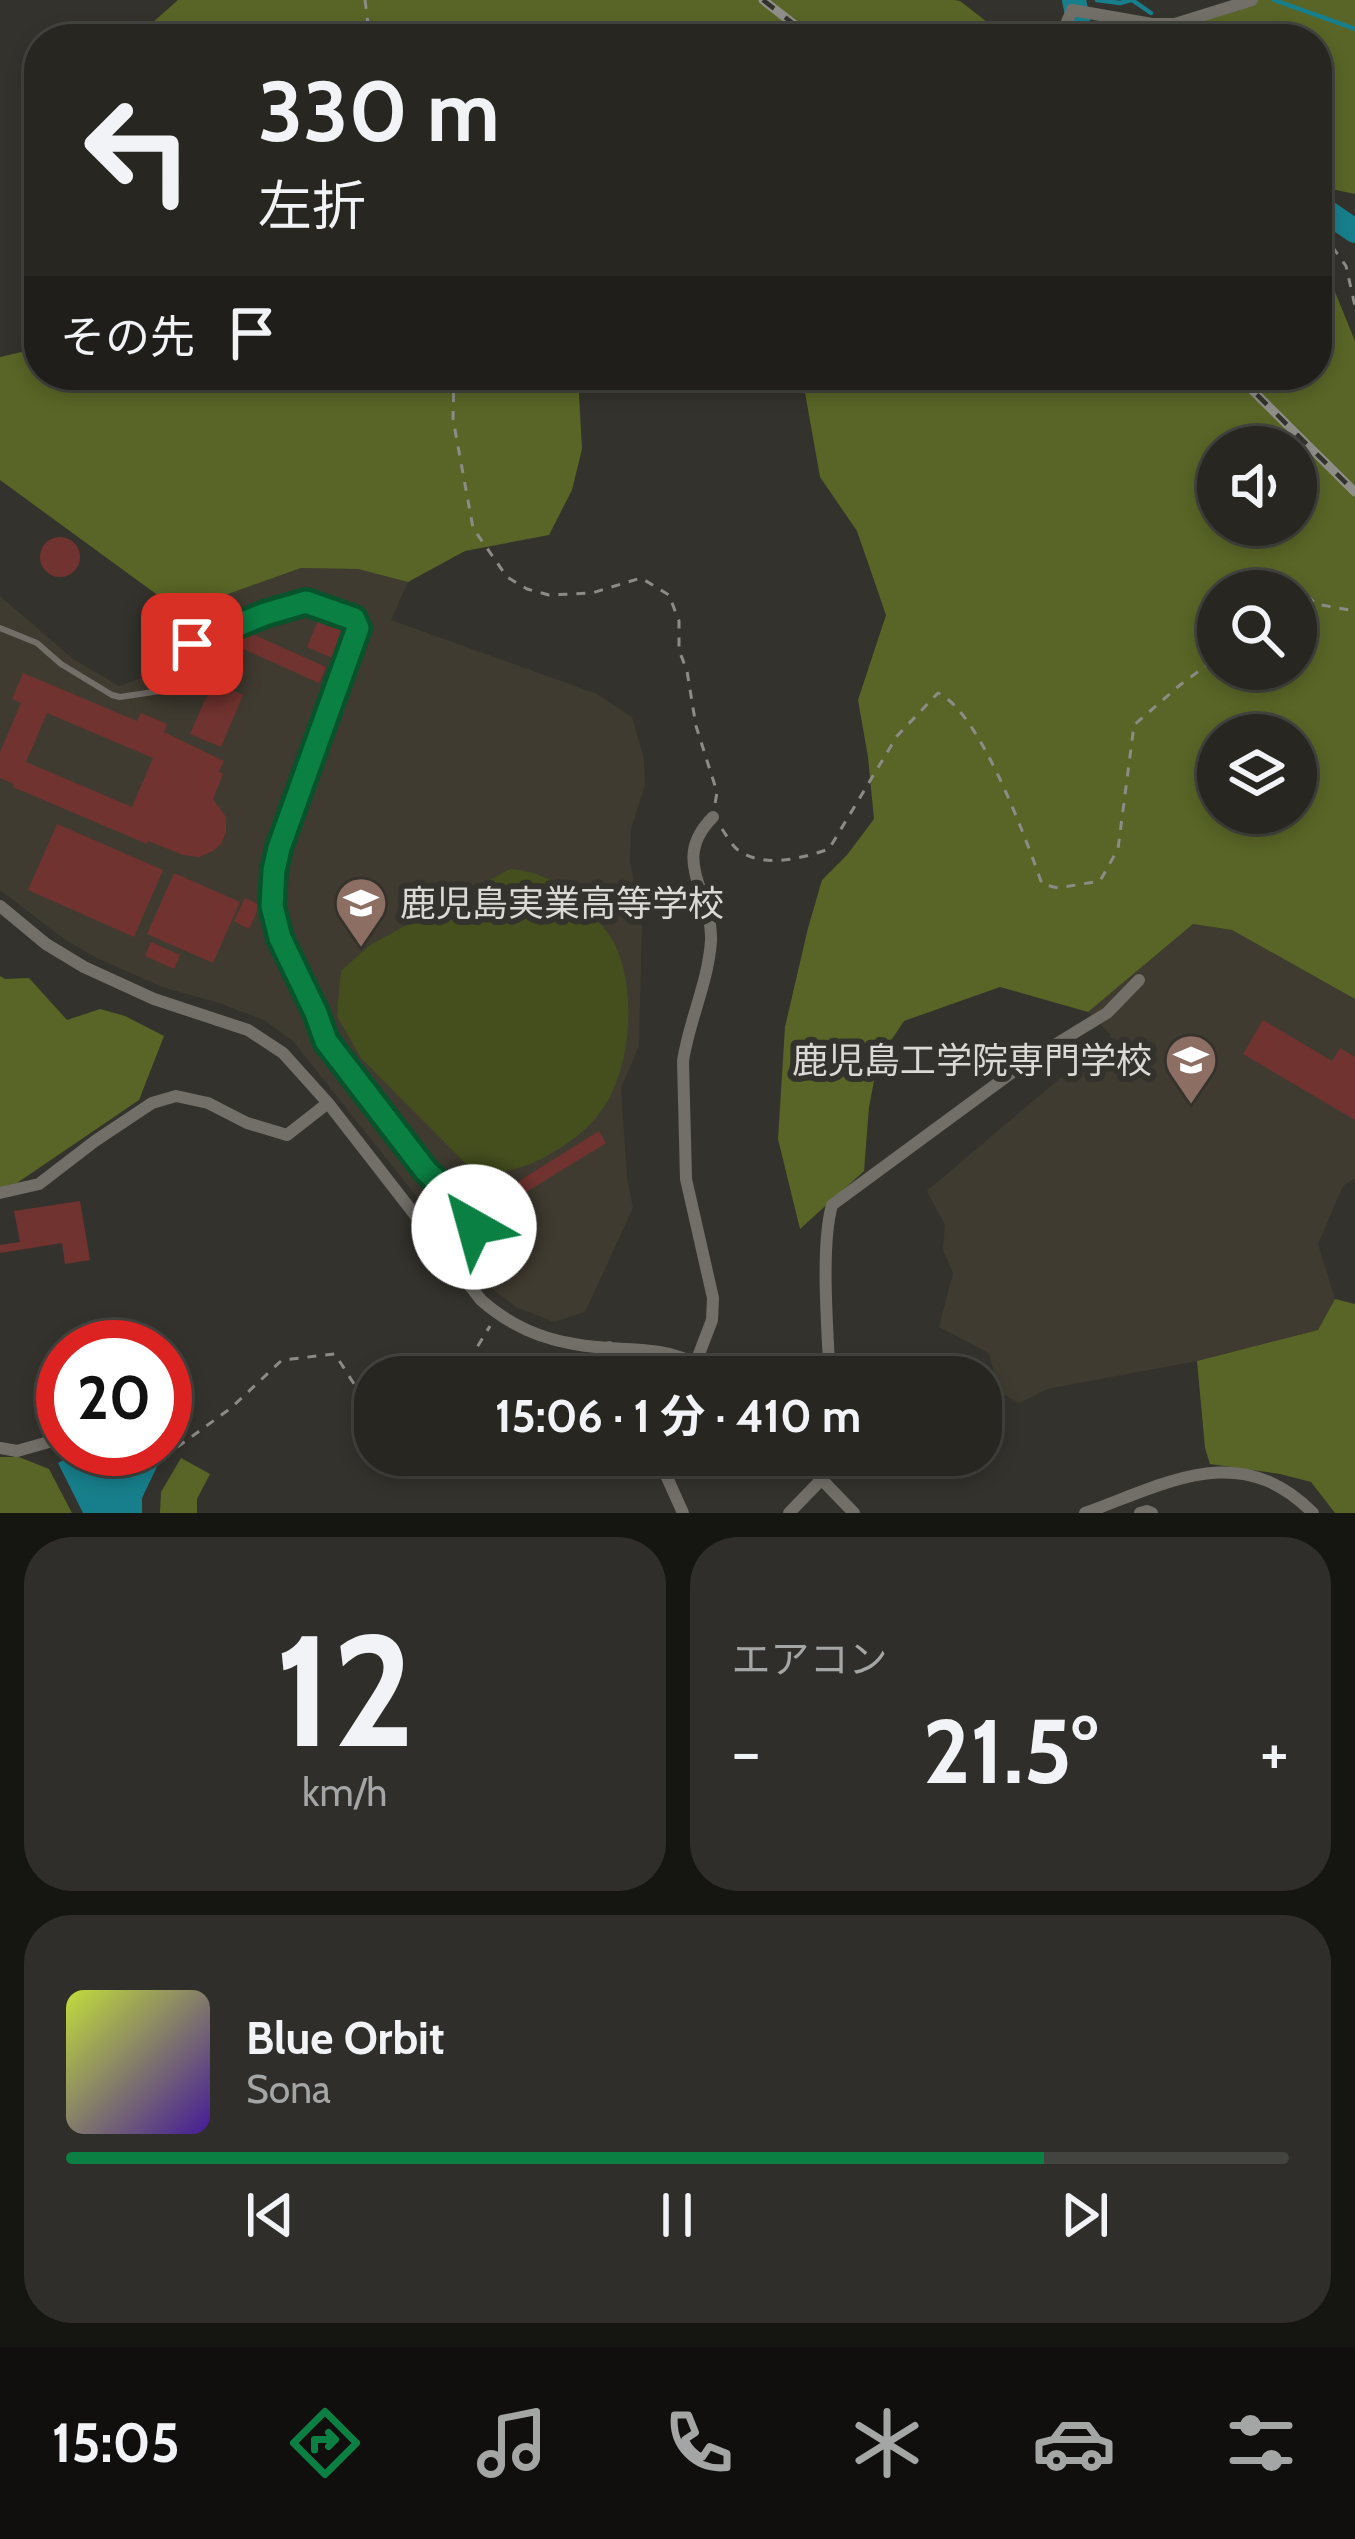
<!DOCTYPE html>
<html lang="ja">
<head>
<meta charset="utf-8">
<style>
	body { margin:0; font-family:Cabin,"Noto Sans JP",sans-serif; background:#2f2e2a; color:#f1f3f6; height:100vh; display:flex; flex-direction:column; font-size:45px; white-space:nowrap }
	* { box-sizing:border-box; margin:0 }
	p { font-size:39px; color:#a4a5a5 }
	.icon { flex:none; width:66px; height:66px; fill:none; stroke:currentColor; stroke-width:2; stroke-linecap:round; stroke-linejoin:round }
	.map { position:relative; height:1513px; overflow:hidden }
	.drawer { display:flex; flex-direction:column; gap:24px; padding:24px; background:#151512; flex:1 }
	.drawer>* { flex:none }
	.top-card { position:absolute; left:24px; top:24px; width:1308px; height:366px; border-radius:48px; box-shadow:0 6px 18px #0003,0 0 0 3px #43433f; background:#272621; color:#f1f3f6; overflow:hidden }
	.buttons { position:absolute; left:1197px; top:426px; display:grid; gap:24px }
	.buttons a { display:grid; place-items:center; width:120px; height:120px; border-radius:50%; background:#272621; box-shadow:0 6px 18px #0003,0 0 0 3px #43433f; font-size:60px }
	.speed { position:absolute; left:36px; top:1320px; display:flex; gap:24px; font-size:60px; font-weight:700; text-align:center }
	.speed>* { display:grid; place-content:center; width:156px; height:156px; border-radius:50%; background:#272621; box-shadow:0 6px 18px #0003,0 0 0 3px #43433f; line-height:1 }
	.speed .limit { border:18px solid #d22; background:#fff; color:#111 }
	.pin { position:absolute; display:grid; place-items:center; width:102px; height:102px; color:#fff; margin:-51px; border-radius:24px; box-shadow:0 6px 18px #0006 }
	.me { position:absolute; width:132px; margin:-66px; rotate:322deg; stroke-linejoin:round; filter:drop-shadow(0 0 9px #0008) }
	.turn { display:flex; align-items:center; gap:42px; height:252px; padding:0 36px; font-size:54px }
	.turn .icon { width:156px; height:156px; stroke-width:2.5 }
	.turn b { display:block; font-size:84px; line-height:102px }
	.then { display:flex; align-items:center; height:114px; padding:0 36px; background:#0003; gap:24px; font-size:45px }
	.big { font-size:90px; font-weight:700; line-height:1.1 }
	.drawer .tile { flex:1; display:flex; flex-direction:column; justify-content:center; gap:18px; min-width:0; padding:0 42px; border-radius:48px; background:#2f2e2a }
	.drawer .dial { align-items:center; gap:0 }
	.dial b { font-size:156px; line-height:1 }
	.song { display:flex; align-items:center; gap:36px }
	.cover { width:144px; height:144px; border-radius:18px; background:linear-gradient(135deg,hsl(70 70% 55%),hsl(260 70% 35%)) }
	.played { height:12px; border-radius:6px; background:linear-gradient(90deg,#0b8043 80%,#43433f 80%) }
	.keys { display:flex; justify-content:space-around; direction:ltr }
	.heat { display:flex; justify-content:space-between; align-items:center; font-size:66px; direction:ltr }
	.drawer .tiles { flex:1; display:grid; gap:24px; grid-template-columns:1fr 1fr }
	.tile:last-child { grid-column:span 2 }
	.trip { position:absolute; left:354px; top:1356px; width:648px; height:120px; border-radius:48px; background:#272621; box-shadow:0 6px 18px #0003,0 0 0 3px #43433f; font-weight:700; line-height:120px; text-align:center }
	.menu { display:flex; height:192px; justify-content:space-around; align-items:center; background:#100f0d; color:#a4a5a5 }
	.menu .icon { width:84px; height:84px }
	.menu .active { color:#0b8043 }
	.menu b { font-size:54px; color:#f1f3f6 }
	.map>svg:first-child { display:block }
	.built { fill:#403b30 }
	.green { fill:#454f1e }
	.forest { fill:#586526; fill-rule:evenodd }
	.water { fill:#177f8b }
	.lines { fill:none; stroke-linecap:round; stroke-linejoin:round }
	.stream { stroke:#177f8b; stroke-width:4.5 }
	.river { stroke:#177f8b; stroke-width:24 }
	.building { fill:#71332f; fill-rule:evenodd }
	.path { stroke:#8c8b86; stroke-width:3; stroke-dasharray:9 9; stroke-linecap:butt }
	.lane { stroke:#726f69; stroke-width:6 }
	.street { stroke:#726f69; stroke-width:12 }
	.rail-casing { stroke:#8f8e89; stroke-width:9 }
	.rail { stroke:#34322c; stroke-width:4.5; stroke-dasharray:14; stroke-linecap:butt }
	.route-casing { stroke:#07532c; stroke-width:30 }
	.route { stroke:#0b8043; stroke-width:21 }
	.labels { text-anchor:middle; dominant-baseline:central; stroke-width:12; stroke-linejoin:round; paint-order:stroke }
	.poi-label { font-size:36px; fill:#dad9d5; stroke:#34322c; text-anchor:start }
</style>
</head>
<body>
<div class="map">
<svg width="1355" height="1513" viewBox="0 0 1355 1513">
	<rect width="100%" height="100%" fill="#34322c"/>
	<path class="built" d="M301,568L358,569L408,582L391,620L597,694L632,717L644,759L645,785L631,829L630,862L642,921L639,1046L621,1088L627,1177L633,1208L585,1312L554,1322L516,1307L486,1284L293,1041L264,1020L219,1003L162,987L97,958L64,939L0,890V596L73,659L119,686L147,676L189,618L206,602Z
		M1193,924L1232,930L1355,999V1178L1343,1186L1318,1244L1335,1299L1318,1330L1197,1361L1047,1389L1019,1403L998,1391L989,1353L939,1327L953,1273L943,1250L945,1225L927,1191L1111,1035L1088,1012Z"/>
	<path class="green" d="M510,869C544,871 567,888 589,912C595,919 603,926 608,933C639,977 633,1069 601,1111C589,1129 570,1142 552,1153C526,1168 502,1176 472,1170L361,1058L337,1016L341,971L370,945Z"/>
	<path class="forest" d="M178,0H954L960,1L1009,39H134Z
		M1257,0H1355V194L1317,186V39H1170L1171,34Z
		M1322,260L1355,341V999L1232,930L1193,924L1088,1012L1000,987L904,1021L878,1060L869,1107L864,1171L800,1229L778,1139L785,1027L808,928L822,880L847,855L874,819L868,757L858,700L886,615L857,531L820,477L804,387L578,376L582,449L572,490L549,535L465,551L408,582L358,569L301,568L206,602L189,618L0,480V357L39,348V375H1317V261ZM1218,447H1296V525H1218ZM1218,591H1296V669H1218ZM1218,735H1296V813H1218Z
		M0,976L5,979L29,978L67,1020L100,1009L125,1016L164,1036L139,1100L17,1183L0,1187Z
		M1335,1299L1355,1304V1513H1335L1311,1482L1280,1474L1210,1464L1205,1448L1197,1361L1318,1330Z
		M0,1457H19L49,1469L72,1513H0Z
		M181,1458L210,1474L197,1499V1513H160L161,1492Z"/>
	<path class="water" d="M84,1449H158L162,1456L142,1498V1513H83L58,1463Z"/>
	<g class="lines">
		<path class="stream" d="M1097,0L1120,3L1131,0
			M1132,0L1151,13
			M1274,0L1355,29"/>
		<path class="river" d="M1074,0L1082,39
			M1317,205L1355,231"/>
	</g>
	<path class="building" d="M40 557a20 20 0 1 1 40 0a20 20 0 1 1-40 0Z
		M319,618L345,630L332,658L307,647Z
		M237,627L326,667L319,683L230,643Z
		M23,673L137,721L141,713L167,724L164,732L224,761L219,772L223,774L213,799L226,817V832L221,844L213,851L199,857L183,855L148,841L147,844L13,787L14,784L0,778V752L21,703L12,699ZM47,713L153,758L132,807L26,762Z
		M213,682L243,695L221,747L190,734Z
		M57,824L163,870L134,937L28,890Z
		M174,873L240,902L213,963L147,934Z
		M245,898L260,905L249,929L234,921Z
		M151,942L180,955L174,969L145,956Z
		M1263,1020L1332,1061L1340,1048L1355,1057V1120L1243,1054Z
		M599,1131L606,1143L523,1194L516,1183Z
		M80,1201L90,1260L65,1264L62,1243L0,1253V1245L20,1242L14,1211Z"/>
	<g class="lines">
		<path class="path" d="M365,0L370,39
			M1317,241L1329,242L1346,266L1355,306
			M454,375L453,419L473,528L507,577L527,589L549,595L592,593L641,578L669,595L679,621V650L687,671L696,726L717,792L715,804
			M1263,591L1265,588L1290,579L1316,604L1355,611
			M722,829C727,836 733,848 741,852C766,868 803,858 829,849L897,736L938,693C980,712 1026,839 1042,884L1058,888L1100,881L1118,849L1134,725L1180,685L1218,657
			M459,1377L490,1326
			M165,1442L172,1451L231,1408L282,1360L335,1354L356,1387L375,1393"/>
		<path class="lane" d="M0,628L37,643L61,664L112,695L120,697L160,691L192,644L265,613L306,602L354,619L358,628L279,848L274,870L272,906L280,938L316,1013L326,1041L426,1171L473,1213L474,1227L449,1256"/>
		<path class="street" d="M1065,39L1064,29L1072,10L1152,24H1175L1252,0
			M0,906L46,944L84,967L154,999L248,1030L283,1053L328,1103L481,1300C508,1324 538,1338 574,1344C633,1355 663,1339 718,1377
			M0,1193L39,1184L95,1141L152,1103L176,1096L208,1103L247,1123L287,1135L328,1103
			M696,1362L712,1320L713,1298L686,1179L683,1061C689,1021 708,983 711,941C713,891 669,861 713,817
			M596,1377L609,1347
			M821,1377L829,1364C827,1320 821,1245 832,1205L1025,1063L1107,1013L1139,980
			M0,1448L17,1451L63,1438
			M573,1455L570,1467L595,1455
			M657,1455L683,1513
			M798,1455L854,1513
			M789,1513L821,1480
			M1085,1513C1168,1483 1240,1439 1313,1513
			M1140,1513L1147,1511L1152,1513"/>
		<g class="rail-casing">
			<path id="rail" d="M763,0L813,39
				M1237,375L1355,492"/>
		</g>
		<use href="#rail" class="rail"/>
	</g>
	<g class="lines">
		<g class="route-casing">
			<path id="route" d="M192,644L265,614L306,602L354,619L358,628L279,848L274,870L272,906L280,938L316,1013L326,1041L426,1171L472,1213L474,1227"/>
		</g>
		<use href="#route" class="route"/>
	</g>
	<defs>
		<g id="school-pin" transform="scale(2.7)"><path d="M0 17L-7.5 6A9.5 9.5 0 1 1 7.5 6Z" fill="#8d6e63" stroke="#34322c"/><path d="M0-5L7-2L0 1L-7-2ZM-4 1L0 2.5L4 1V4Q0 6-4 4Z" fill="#fff"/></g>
		<g id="university-pin" transform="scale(2.7)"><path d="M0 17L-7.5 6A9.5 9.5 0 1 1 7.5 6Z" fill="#8d6e63" stroke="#34322c"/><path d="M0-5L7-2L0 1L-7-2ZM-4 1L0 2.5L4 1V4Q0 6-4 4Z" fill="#fff"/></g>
	</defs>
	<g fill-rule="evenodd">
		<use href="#school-pin" x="361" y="903"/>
		<use href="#university-pin" x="1191" y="1060"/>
	</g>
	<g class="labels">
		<g class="poi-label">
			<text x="400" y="903">鹿児島実業高等学校</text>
			<text x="1152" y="1060" text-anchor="end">鹿児島工学院専門学校</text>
		</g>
	</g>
</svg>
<div class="buttons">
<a><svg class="icon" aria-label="sound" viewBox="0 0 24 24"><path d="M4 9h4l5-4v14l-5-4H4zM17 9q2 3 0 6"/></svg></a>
<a><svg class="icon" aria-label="search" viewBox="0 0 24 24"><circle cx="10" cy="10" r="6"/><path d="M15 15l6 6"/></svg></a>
<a><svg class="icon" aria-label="layers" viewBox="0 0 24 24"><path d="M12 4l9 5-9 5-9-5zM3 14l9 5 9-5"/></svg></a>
</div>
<div class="speed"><div class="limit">20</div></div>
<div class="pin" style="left:192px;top:644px;background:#d93025"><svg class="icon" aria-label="arrive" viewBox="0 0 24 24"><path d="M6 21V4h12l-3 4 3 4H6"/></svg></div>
<svg class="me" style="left:474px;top:1227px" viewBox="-20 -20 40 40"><circle r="19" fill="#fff"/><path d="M0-13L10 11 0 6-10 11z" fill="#0b8043"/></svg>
<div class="trip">15:06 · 1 分 · 410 m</div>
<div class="top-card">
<div class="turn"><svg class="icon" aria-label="left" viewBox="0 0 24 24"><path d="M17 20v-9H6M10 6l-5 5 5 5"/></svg><div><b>330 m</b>左折</div></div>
<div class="then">その先<svg class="icon" aria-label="arrive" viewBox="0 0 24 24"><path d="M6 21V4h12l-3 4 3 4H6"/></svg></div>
</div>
</div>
<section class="drawer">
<div class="tiles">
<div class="tile dial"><b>12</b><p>km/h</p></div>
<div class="tile"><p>エアコン</p>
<div class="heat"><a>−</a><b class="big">21.5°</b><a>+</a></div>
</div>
<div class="tile">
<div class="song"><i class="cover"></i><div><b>Blue Orbit</b><p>Sona</p></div></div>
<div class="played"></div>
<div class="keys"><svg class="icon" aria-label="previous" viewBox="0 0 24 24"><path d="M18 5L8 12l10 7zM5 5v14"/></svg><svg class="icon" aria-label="pause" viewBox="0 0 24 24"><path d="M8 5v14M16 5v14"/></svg><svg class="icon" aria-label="next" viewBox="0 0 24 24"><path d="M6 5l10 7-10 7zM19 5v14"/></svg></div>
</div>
</div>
</section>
<nav class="menu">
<b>15:05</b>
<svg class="icon active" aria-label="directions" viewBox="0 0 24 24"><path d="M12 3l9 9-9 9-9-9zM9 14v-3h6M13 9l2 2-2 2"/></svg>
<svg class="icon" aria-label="music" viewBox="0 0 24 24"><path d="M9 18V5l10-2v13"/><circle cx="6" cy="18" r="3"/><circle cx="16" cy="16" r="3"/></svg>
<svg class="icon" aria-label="phone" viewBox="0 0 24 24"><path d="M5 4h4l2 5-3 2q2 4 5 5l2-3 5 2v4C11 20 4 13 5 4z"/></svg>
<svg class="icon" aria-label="climate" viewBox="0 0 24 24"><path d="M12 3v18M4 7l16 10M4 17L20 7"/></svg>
<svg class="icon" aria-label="car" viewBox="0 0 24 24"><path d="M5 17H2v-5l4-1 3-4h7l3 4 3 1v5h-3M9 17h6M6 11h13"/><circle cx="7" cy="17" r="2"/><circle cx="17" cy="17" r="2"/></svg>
<svg class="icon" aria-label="filters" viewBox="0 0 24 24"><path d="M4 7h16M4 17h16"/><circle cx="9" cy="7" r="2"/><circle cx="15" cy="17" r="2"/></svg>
</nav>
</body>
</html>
